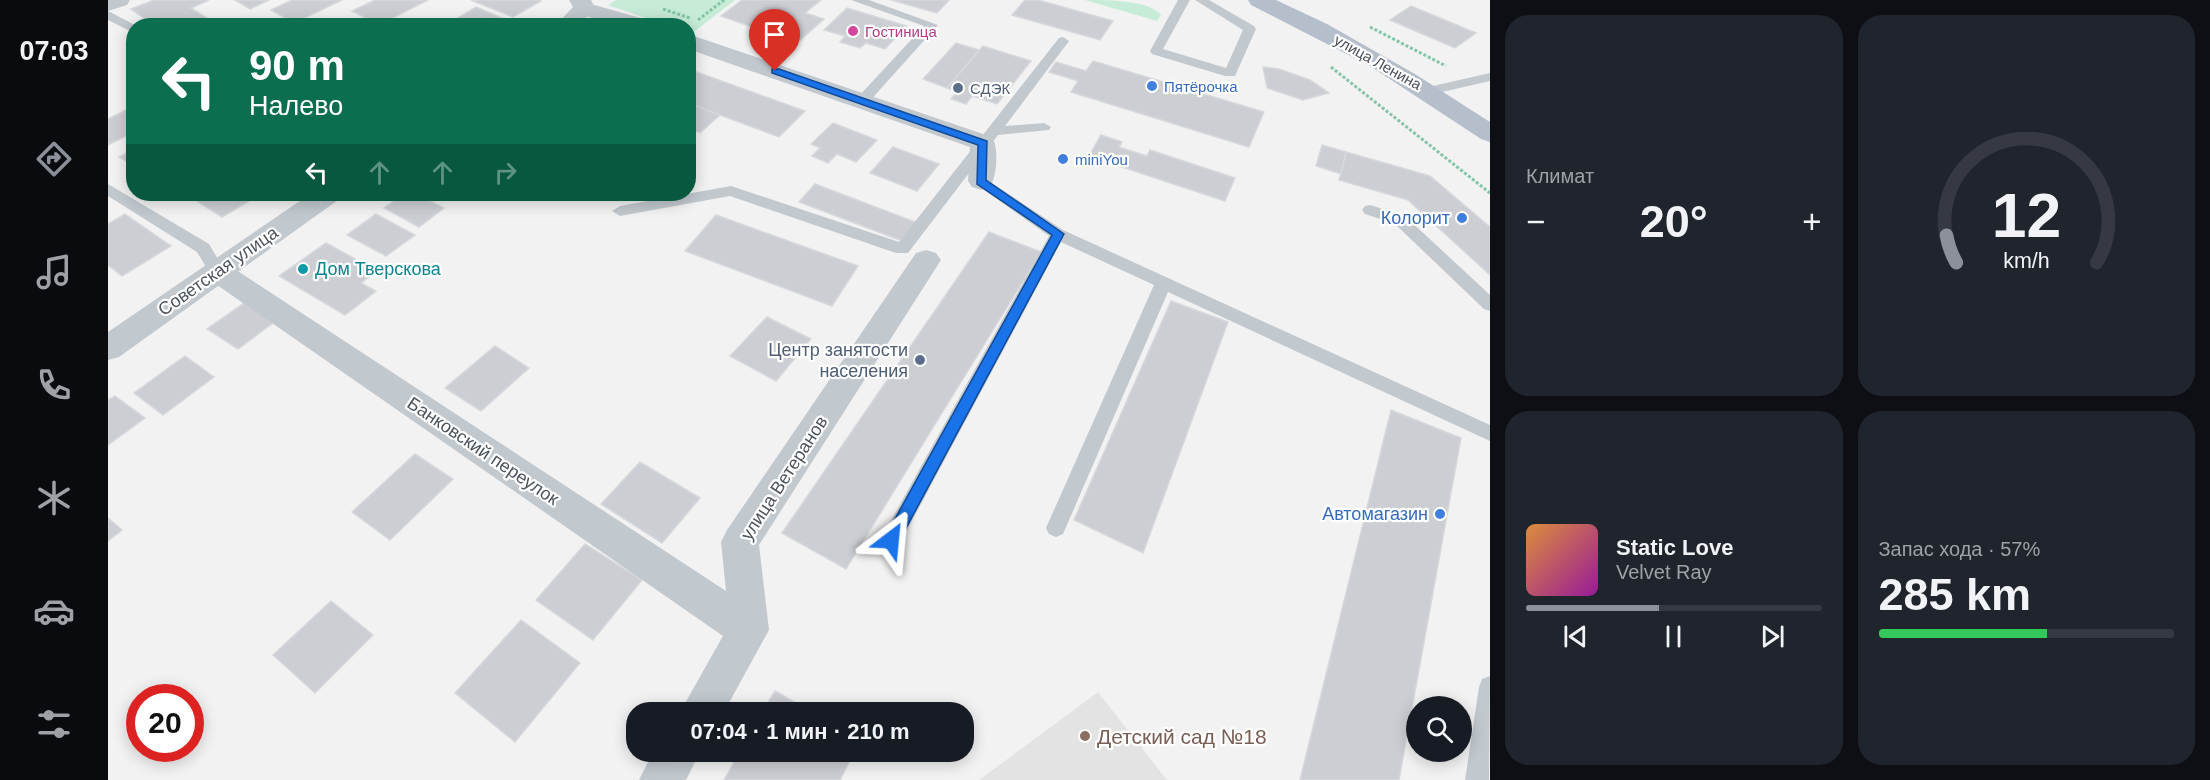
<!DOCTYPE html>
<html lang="ru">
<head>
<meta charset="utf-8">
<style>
	body { margin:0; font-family:Arial,sans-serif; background:#20242c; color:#f1f3f6; height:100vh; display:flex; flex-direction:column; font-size:22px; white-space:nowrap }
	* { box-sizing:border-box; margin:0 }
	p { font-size:20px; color:#9ea1a6 }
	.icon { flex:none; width:33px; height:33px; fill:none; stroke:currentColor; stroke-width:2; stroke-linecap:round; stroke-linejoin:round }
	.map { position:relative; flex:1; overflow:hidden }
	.drawer { display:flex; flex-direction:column; gap:15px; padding:15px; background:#0d0f14; width:720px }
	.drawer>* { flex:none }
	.guide { position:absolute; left:18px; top:18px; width:570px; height:183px; border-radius:24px; box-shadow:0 3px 15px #0003; background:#0b6e4f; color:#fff; overflow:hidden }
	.buttons { position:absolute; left:1298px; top:696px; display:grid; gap:12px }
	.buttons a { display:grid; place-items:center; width:66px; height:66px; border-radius:50%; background:#171b24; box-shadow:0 3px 15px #0003; font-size:30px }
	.speed { position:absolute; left:18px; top:684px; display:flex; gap:12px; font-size:30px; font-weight:700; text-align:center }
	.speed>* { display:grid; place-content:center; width:78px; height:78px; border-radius:50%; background:#171b24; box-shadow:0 3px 15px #0003; line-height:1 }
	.speed .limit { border:9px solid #d22; background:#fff; color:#111 }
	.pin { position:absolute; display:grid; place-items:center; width:51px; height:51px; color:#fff; margin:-62px -26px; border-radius:50% 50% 50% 0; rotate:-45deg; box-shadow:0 0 6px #0007 }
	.pin .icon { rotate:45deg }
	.me { position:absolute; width:66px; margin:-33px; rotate:29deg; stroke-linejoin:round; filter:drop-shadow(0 0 4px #0008) }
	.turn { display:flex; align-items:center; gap:21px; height:126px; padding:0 24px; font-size:27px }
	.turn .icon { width:78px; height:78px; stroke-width:2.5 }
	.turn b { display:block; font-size:42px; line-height:51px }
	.lanes { display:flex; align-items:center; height:57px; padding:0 24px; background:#0003; justify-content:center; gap:30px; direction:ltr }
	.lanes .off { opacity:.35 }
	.big { font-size:45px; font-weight:700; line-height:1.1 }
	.drawer .card { flex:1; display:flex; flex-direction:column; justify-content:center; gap:9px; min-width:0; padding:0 21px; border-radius:24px; background:#20242c }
	.drawer .dial { align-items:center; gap:0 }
	.dial svg { height:156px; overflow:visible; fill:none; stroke:#363941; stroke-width:7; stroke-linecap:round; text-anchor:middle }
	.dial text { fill:#f1f3f6; stroke:none }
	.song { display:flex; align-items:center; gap:18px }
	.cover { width:72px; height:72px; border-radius:9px; background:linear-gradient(135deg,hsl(30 70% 55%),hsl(300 70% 35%)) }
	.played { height:6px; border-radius:3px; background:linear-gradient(90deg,#8c9099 45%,#363941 45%) }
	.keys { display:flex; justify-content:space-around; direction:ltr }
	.heat { display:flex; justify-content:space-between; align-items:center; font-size:33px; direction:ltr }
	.charge { height:9px; border-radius:4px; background:linear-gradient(90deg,#34c759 57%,#363941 0) }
	.drawer .tiles { flex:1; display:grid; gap:15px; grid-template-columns:repeat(2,1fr) }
	.trip { position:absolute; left:518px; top:702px; width:348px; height:60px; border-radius:24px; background:#171b24; box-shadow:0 3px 15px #0003; font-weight:700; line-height:60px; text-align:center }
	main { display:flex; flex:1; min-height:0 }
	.dock { display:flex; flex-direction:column; width:108px; justify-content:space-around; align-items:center; background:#090b0e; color:#9ea1a6 }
	.dock .icon { width:42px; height:42px }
	.dock .current { color:#8c9099 }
	.dock b { font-size:27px; color:#f1f3f6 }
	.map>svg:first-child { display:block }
	.education { fill:#e4e3e3 }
	.green { fill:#c6ebd6 }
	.building { fill:#ccced3; stroke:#d6d8dc; stroke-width:1.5 }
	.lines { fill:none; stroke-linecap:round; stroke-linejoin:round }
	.path { stroke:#82c5a7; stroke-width:3; stroke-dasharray:3 2; stroke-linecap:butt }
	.service { fill:#c1c8ce; fill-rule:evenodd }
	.minor { fill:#c1c8ce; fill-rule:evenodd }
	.tertiary { fill:#c1c8ce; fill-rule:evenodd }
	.primary { fill:#b5bfcc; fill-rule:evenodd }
	.route { fill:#1a73e8; stroke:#114b97; stroke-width:1.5 }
	.hotel-dot { fill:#d1479c; stroke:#fff; stroke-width:2 }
	.shop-dot { fill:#3f7fe0; stroke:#fff; stroke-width:2 }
	.service-dot { fill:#5c6f8a; stroke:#fff; stroke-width:2 }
	.culture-dot { fill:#0f9aa8; stroke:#fff; stroke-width:2 }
	.education-dot { fill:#8d6e63; stroke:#fff; stroke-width:2 }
	.labels { text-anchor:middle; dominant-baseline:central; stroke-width:4.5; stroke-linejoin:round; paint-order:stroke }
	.far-hotel-label { font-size:15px; fill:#b23c85; stroke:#fff; text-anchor:start }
	.far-street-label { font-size:15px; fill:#4b545d; stroke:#fff }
	.far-shop-label { font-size:15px; fill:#366cbe; stroke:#fff; text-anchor:start }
	.far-service-label { font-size:15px; fill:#4e5e75; stroke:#fff; text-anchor:start }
	.shop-label { font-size:18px; fill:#366cbe; stroke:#fff; text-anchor:end }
	.culture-label { font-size:18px; fill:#0d838f; stroke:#fff; text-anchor:start }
	.street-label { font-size:18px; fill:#4b545d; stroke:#fff }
	.service-label { font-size:18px; fill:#4e5e75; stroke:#fff; text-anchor:end }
	.near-education-label { font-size:21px; fill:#785e54; stroke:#fff; text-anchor:start }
</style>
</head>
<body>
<main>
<nav class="dock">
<b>07:03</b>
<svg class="icon current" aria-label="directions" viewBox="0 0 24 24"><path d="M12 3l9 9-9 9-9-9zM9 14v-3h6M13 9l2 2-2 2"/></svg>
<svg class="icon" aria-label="music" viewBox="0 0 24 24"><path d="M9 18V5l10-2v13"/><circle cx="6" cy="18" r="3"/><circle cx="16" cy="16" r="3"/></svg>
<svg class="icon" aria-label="phone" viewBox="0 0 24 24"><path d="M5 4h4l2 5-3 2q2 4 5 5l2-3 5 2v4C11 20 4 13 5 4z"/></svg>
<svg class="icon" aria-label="climate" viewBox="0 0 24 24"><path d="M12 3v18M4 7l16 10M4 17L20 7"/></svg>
<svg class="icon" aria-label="car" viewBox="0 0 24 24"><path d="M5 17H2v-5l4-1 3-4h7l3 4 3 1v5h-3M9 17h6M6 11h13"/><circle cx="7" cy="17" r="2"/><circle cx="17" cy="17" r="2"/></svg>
<svg class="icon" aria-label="filters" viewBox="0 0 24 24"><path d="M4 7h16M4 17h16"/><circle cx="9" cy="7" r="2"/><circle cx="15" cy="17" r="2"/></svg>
</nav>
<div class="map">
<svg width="1382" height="780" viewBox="0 0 1382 780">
	<rect width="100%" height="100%" fill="#f3f2f2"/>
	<path class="education" d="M990,692L1059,780H871Z"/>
	<path class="green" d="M508,0H627L583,34L581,33L580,26L558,25L500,5Z
		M977,0C999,0 1041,0 1053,15L1049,21Z"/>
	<path class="building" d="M46,0H101L83,8L111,26H47L23,9Z
		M127,0H161L142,9Z
		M184,0H234L186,23L163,10Z
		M267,0H320L271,25L244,11Z
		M363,0H431L433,1L405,17Z
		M634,0H713L697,13L716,19L689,43L613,16Z
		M783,0H841L829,13Z
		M917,0H930L1005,21L992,40L904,15Z
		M1303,6L1368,33L1347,48L1282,20Z
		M368,7L403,22L397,26H336Z
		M739,8L799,26L777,49L758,43L752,48L732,42L737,36L716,30Z
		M848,43L871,50L839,88L815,79Z
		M875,46L923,61L889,104L864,96L858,104L843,99L850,91L839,88Z
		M985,61L1156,112L1141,147L963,92L970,81L941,72L948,62L978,71Z
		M1155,67L1171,69L1202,80L1221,93L1195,100L1159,88Z
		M580,69L697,111L671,137L580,103Z
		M580,103L612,115L592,133L580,128Z
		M26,106V132L0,145V119Z
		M725,123L769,140L748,162L729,154L720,163L704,156L712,148L703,144Z
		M993,135L1014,142L1011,147L1039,156L1042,150L1127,178L1117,201L981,156Z
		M1214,145L1238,152L1233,174L1208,166Z
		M785,147L831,164L809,191L762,173Z
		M26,149V166L11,157Z
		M1238,152L1322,176L1382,227V275L1300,200L1231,180Z
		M707,184L810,223L797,242L691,202Z
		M78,194H153L114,217Z
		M296,194H308L336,208L311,227L276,208Z
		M17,214L63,246L14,276L0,265V224Z
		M268,214L307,235L278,256L239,235Z
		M608,215L750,266L724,306L577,251Z
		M881,232L933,252L738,569L674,533Z
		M218,243L269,271L253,283L268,291L237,315L171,276Z
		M139,301L169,320L130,349L99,329Z
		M1063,301L1120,322L1035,553L966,520Z
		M659,317L703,339L668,381L622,356Z
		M387,346L421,368L373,411L337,388Z
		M77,356L106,377L55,415L26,393Z
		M7,396L37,418L0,445V400Z
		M1283,410L1353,438L1291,780H1192Z
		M307,454L345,479L282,540L244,512Z
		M532,462L592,498L554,543L493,504Z
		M0,518L14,530L0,541Z
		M477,544L534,580L485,640L428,600Z
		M223,601L265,635L207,693L165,655Z
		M413,620L472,663L407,742L347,693Z
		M667,691L704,712H654Z
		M632,752H746L732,780H616Z"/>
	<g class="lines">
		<path class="path" d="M555,9L582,18
			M590,20L616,0
			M1262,27L1338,66
			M1223,67L1382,193"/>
		<path class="service" d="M743,0H761L830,25L759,104H749V98L816,26Z
			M1070,0H1082L1055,49L1118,68L1135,30L1087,0H1101L1146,26L1148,29L1127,76H1117L1044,54L1042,51Z
			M0,11L29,26H26V33L0,20Z
			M955,37L961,41L897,126L936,123L943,127L941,130L890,135L800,253H788L622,196L512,216L504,211L512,206L623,186L791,242L951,38Z
			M1382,73V81L1321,95L1314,91L1316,88Z
			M873,176L955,230L1382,425V441L1060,292L955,534L948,537L941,534L938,528L1046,285L953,242L790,547L783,549L776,547L773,540L776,533L941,236L868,184L866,181Z
			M0,184L101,244L117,271L115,275H103L89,252L0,196Z
			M1262,205L1297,216L1382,295V311L1376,309L1287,224L1257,214L1254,210L1257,206Z
			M1382,676L1381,780H1357L1371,687L1374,679Z"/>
		<path class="minor" d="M0,0H22L19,5L0,11Z
			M476,2L543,21L546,26H510L468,13L465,8L468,3Z
			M580,34L884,137C891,148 889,176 882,187L873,190L864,187L860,181L862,147L580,49Z
			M818,250L828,253L833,260L651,545L661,630L616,712H572L615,636L99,278L94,271L99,264L109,261L119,264L618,591L613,542L619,530L808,253Z
			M545,752H592L578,780H531Z"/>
		<path class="tertiary" d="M461,0H483L487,8L471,26H447L465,7Z
			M202,194H234L230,200L11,357L0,360V332Z"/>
		<path class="primary" d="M1140,0H1168L1219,24L1307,74L1382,122V142L1373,139L1262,66L1143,5Z"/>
	</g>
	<path class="route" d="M664,69H671L879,141L878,180L956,234L789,545L783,547L778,545L775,540L778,535L944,235L869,184L870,145L664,73Z"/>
	<circle class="hotel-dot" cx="745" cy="31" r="6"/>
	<g class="shop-dot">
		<circle cx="1044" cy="86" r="6"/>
		<circle cx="955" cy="159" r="6"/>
		<circle cx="1354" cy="218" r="6"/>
		<circle cx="1332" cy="514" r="6"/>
	</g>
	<g class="service-dot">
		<circle cx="850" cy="88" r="6"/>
		<circle cx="812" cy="360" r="6"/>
	</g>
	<circle class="culture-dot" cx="195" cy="269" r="6"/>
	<circle class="education-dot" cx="977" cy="736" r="6"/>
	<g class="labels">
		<g class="far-hotel-label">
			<text x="757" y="31">Гостиница</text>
		</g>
		<g class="far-street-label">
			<text transform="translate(1270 62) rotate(29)">улица Ленина</text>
		</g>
		<g class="far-shop-label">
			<text x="1056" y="86">Пятёрочка</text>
			<text x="967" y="159">miniYou</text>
		</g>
		<g class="far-service-label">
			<text x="862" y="88">СДЭК</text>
		</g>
		<g class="shop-label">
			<text x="1342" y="218">Колорит</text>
			<text x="1320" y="514">Автомагазин</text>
		</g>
		<g class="culture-label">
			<text x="207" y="269">Дом Тверскова</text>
		</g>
		<g class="street-label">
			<text transform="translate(110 271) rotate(-35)">Советская улица</text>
			<text transform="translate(375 451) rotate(34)">Банковский переулок</text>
			<text transform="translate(676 478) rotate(-57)">улица Ветеранов</text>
		</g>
		<g class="service-label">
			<text x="800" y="350">Центр занятости<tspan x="800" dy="21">населения</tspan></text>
		</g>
		<g class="near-education-label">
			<text x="989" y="736">Детский сад №18</text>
		</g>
	</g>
</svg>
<div class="buttons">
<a><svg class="icon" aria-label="search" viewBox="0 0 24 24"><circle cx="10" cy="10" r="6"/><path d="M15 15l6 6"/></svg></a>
</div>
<div class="speed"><div class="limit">20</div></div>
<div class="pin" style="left:667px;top:71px;background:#d93025"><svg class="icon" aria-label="arrive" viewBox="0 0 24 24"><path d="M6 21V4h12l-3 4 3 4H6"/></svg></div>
<svg class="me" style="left:783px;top:540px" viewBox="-20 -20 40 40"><path d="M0-17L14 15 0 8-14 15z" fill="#1a73e8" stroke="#fff" stroke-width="4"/></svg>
<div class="trip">07:04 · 1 мин · 210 m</div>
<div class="guide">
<div class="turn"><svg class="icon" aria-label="left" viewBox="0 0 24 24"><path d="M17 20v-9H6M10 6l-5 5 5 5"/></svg><div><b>90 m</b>Налево</div></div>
<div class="lanes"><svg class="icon" aria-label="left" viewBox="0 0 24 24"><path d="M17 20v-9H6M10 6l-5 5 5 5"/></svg><svg class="icon off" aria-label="ahead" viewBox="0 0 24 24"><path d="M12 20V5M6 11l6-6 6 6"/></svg><svg class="icon off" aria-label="ahead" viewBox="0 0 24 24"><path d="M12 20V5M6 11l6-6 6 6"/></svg><svg class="icon off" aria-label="right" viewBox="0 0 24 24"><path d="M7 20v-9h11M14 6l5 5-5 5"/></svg></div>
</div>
</div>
<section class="drawer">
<div class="tiles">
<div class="card"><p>Климат</p>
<div class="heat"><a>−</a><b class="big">20°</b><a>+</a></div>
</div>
<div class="card dial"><svg viewBox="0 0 100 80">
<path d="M14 69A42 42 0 1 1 86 69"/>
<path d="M14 69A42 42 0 0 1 9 55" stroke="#8c9099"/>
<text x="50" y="56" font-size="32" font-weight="700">12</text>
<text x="50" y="72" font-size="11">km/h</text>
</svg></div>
<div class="card">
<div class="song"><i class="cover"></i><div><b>Static Love</b><p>Velvet Ray</p></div></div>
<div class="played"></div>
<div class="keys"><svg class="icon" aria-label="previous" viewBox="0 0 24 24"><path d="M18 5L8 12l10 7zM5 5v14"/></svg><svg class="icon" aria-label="pause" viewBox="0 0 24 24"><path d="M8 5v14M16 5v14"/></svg><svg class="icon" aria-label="next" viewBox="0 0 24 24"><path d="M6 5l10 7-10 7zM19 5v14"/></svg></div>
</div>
<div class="card"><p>Запас хода · 57%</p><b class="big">285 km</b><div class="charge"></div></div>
</div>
</section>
</main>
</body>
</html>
